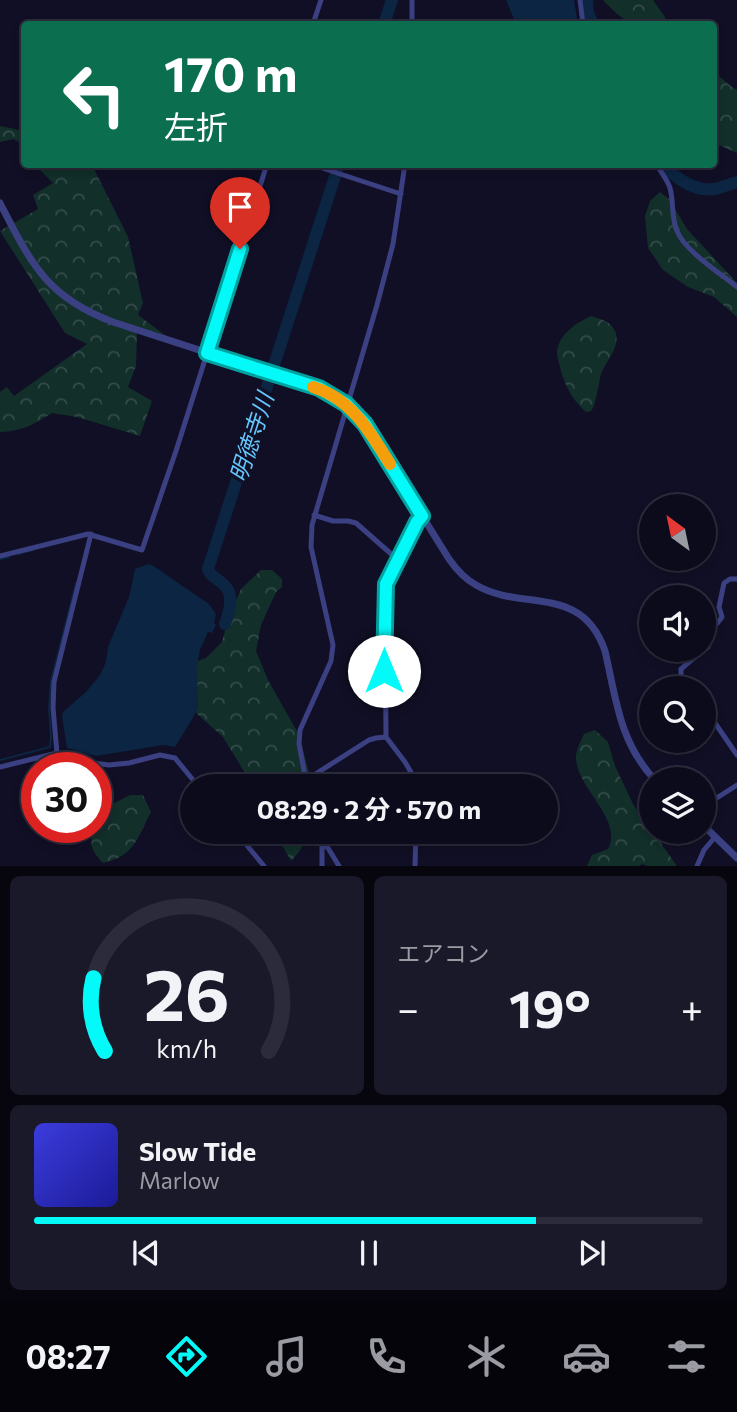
<!DOCTYPE html>
<html lang="ja">
<head>
<meta charset="utf-8">
<style>
	body { margin:0; font-family:Commissioner,"Noto Sans JP",sans-serif; background:#1a1929; color:#f1f3f6; height:100vh; display:flex; flex-direction:column; font-size:26px; white-space:nowrap }
	* { box-sizing:border-box; margin:0 }
	p { font-size:23px; color:#9a9ba3 }
	.icon { flex:none; width:38px; height:38px; fill:none; stroke:currentColor; stroke-width:2; stroke-linecap:round; stroke-linejoin:round }
	.map { position:relative; height:866px; overflow:hidden }
	.drawer { display:flex; flex-direction:column; gap:10px; padding:10px; background:#07060f; flex:1 }
	.drawer>* { flex:none }
	.banner { position:absolute; left:21px; top:21px; width:696px; height:147px; border-radius:7px; box-shadow:0 4px 10px #0003,0 0 0 2px #2c2b3b; background:#0b6e4f; color:#fff; overflow:hidden }
	.needle { width:46px; rotate:327deg }
	.controls { position:absolute; left:639px; top:494px; display:grid; gap:14px }
	.controls a { display:grid; place-items:center; width:77px; height:77px; border-radius:50%; background:#0c0b1c; box-shadow:0 4px 10px #0003,0 0 0 2px #2c2b3b; font-size:35px }
	.speed { position:absolute; left:21px; top:752px; display:flex; gap:14px; font-size:35px; font-weight:700; text-align:center }
	.speed>* { display:grid; place-content:center; width:91px; height:91px; border-radius:50%; background:#0c0b1c; box-shadow:0 4px 10px #0003,0 0 0 2px #2c2b3b; line-height:1 }
	.speed .limit { border:10px solid #d22; background:#fff; color:#111 }
	.pin { position:absolute; display:grid; place-items:center; width:60px; height:60px; color:#fff; margin:-72px -30px; border-radius:50% 50% 50% 0; rotate:-45deg; box-shadow:0 0 7px #0007 }
	.pin .icon { rotate:45deg }
	.me { position:absolute; width:77px; margin:-38px; rotate:0deg; stroke-linejoin:round; filter:drop-shadow(0 0 5px #0008) }
	.turn { display:flex; align-items:center; gap:24px; height:147px; padding:0 28px; font-size:32px }
	.turn .icon { width:91px; height:91px; stroke-width:2.5 }
	.turn b { display:block; font-size:49px; line-height:60px }
	.big { font-size:52px; font-weight:700; line-height:1.1 }
	.drawer .card { flex:1; display:flex; flex-direction:column; justify-content:center; gap:10px; min-width:0; padding:0 24px; border-radius:10px; background:#1a1929 }
	.drawer .dial { align-items:center; gap:0 }
	.dial svg { height:182px; overflow:visible; fill:none; stroke:#2c2b3b; stroke-width:7; stroke-linecap:round; text-anchor:middle }
	.dial text { fill:#f1f3f6; stroke:none }
	.song { display:flex; align-items:center; gap:21px }
	.cover { width:84px; height:84px; border-radius:10px; background:linear-gradient(135deg,hsl(240 70% 55%),hsl(240 70% 35%)) }
	.played { height:7px; border-radius:4px; background:linear-gradient(90deg,#03faf8 75%,#2c2b3b 75%) }
	.keys { display:flex; justify-content:space-around; direction:ltr }
	.heat { display:flex; justify-content:space-between; align-items:center; font-size:38px; direction:ltr }
	.drawer .tiles { flex:1; display:grid; gap:10px; grid-template-columns:1fr 1fr }
	.card:last-child { grid-column:span 2 }
	.trip { position:absolute; left:180px; top:774px; width:378px; height:70px; border-radius:35px; background:#0c0b1c; box-shadow:0 4px 10px #0003,0 0 0 2px #2c2b3b; font-weight:700; line-height:70px; text-align:center }
	.menu { display:flex; height:112px; justify-content:space-around; align-items:center; background:#05040b; color:#9a9ba3 }
	.menu .icon { width:49px; height:49px }
	.menu .active { color:#03faf8 }
	.menu b { font-size:32px; color:#f1f3f6 }
	.map>svg:first-child { display:block }
	.forest { fill:url(#forest-crowns) }
	.water { fill:#0b2542 }
	.lines { fill:none; stroke-linecap:round; stroke-linejoin:round }
	.stream { stroke:#0b2542; stroke-width:2 }
	.river { stroke:#0b2542; stroke-width:12 }
	.minor { stroke:#3b4083; stroke-width:5 }
	.tertiary { stroke:#3b4083; stroke-width:7 }
	.route-casing { stroke:#02a2a1; stroke-width:18 }
	.route { stroke:#03faf8; stroke-width:12 }
	.slow { stroke:#f59e0b; stroke-width:12 }
	.labels { text-anchor:middle; dominant-baseline:central; stroke-width:7; stroke-linejoin:round; paint-order:stroke }
	.water-label { font-size:23px; font-style:italic; fill:#63c7fd; stroke:#100f25 }
</style>
</head>
<body>
<div class="map">
<svg width="737" height="866" viewBox="0 0 737 866">
	<defs>
		<pattern id="forest-crowns" width="20" height="18" patternUnits="userSpaceOnUse" patternTransform="scale(1.75)"><rect width="20" height="18" fill="#122f2a"/><path d="M2 6a3 3 0 1 1 6 0M12 15a3 3 0 1 1 6 0" fill="none" stroke="#344c4a"/></pattern>
	</defs>
	<rect width="100%" height="100%" fill="#100f25"/>
	<path class="forest" d="M603,0H653L665,17L666,23L665,24C629,24 628,26 603,0Z
		M714,72L732,87L737,90V153L714,143Z
		M0,126L24,131V154L21,150L23,144L13,139L0,142Z
		M35,165H92L128,237L143,303L138,315L169,338L137,332L136,366L128,387L152,401L140,436L77,417L52,413C33,425 22,431 0,432V392L7,387L14,396L87,344L65,333L0,231L38,209L33,195L53,183Z
		M660,192L669,199L687,229L737,283V317L714,297L688,287L663,270L648,248L645,216L650,201Z
		M591,316C601,319 613,322 616,334C620,348 605,362 601,374C599,381 595,409 591,411C589,412 587,412 586,412C571,399 563,382 559,363C558,361 557,354 557,352C559,334 576,323 591,316Z
		M261,570H272L282,579V587L276,592L261,625L256,651L268,680L299,735L309,772L310,786H253L223,737L196,713L183,693L182,667L206,658L222,642L229,616L241,589Z
		M595,730L608,742L615,766L633,804L677,866H647L642,864L639,866H587L592,855L608,849C624,818 574,787 576,755C577,748 581,741 584,734Z
		M130,795H143L151,812C137,838 135,856 103,863C91,850 89,845 94,828H96C97,811 116,802 130,795Z
		M274,831H307C306,843 299,853 291,861Z"/>
	<path class="water" d="M506,0H574L578,24H516Z
		M148,564L152,565L209,604L216,614L214,623L216,625L212,633L208,632L200,650L197,666L198,707L194,716L175,747L163,745L96,756L67,748L62,717L63,712L86,692L100,675L106,662L108,647L129,597L135,569Z"/>
	<g class="lines">
		<path class="stream" d="M18,554L33,550
			M0,559L9,557
			M0,760L50,747L51,736L49,709L51,681L76,583"/>
		<path class="river" d="M587,0L588,13L593,24
			M384,24L392,0
			M663,164C675,178 695,192 714,189C722,188 729,184 737,182
			M225,624C229,613 235,594 224,585C218,578 211,578 208,569L339,164"/>
		<path class="minor" d="M580,0L583,24
			M313,24L321,0
			M412,24V0
			M310,164L401,194
			M656,164C661,172 667,179 670,188C674,202 671,218 677,231C684,250 721,274 737,287
			M314,515L333,521H348L356,523L398,560
			M0,556L88,534L142,550L176,451L267,164
			M690,688L685,682L681,681V669L701,652L708,647C707,625 712,632 722,617L719,607L724,583L730,579H737
			M704,707L737,755
			M57,753L53,708L54,682L91,534
			M0,767L57,753L93,763L109,765L129,763L160,755L175,758L198,786
			M306,780L369,740L376,738L386,737
			M307,786L299,744L300,730L331,661L333,645L311,547L312,525L377,305L393,244L405,164
			M419,786L405,762L386,737L385,605L386,584L417,522L422,516
			M704,806L737,785
			M235,831L264,866
			M318,831L322,844V866
			M322,844L328,848L339,866
			M415,866L416,831
			M697,866L704,850L715,837"/>
		<path class="tertiary" d="M0,203C31,263 46,297 113,322L319,389L346,404L365,424L449,559C456,569 465,579 476,585C522,612 582,583 605,651C616,698 619,741 654,779
			M704,826L737,858"/>
	</g>
	<g class="lines">
		<g class="route-casing">
			<path id="route" d="M240,249L207,353L319,388L346,404L365,424L422,516L417,522L386,584L384,671"/>
		</g>
		<use href="#route" class="route"/>
		<path class="slow" d="M313,387C352,399 370,432 390,464"/>
	</g>
	<g class="labels">
		<g class="water-label">
			<text transform="translate(251 437) rotate(-72)">明徳寺川</text>
		</g>
	</g>
</svg>
<div class="controls">
<a><svg class="needle" viewBox="-14 -14 28 28"><path d="M0-13l5 13h-10z" fill="#e53935"/><path d="M0 13l5-13h-10z" fill="#9a9ba3"/></svg></a>
<a><svg class="icon" aria-label="sound" viewBox="0 0 24 24"><path d="M4 9h4l5-4v14l-5-4H4zM17 9q2 3 0 6"/></svg></a>
<a><svg class="icon" aria-label="search" viewBox="0 0 24 24"><circle cx="10" cy="10" r="6"/><path d="M15 15l6 6"/></svg></a>
<a><svg class="icon" aria-label="layers" viewBox="0 0 24 24"><path d="M12 4l9 5-9 5-9-5zM3 14l9 5 9-5"/></svg></a>
</div>
<div class="speed"><div class="limit">30</div></div>
<div class="pin" style="left:240px;top:249px;background:#d93025"><svg class="icon" aria-label="arrive" viewBox="0 0 24 24"><path d="M6 21V4h12l-3 4 3 4H6"/></svg></div>
<svg class="me" style="left:384px;top:671px" viewBox="-20 -20 40 40"><circle r="19" fill="#fff"/><path d="M0-13L10 11 0 6-10 11z" fill="#03faf8"/></svg>
<div class="trip">08:29 · 2 分 · 570 m</div>
<div class="banner">
<div class="turn"><svg class="icon" aria-label="left" viewBox="0 0 24 24"><path d="M17 20v-9H6M10 6l-5 5 5 5"/></svg><div><b>170 m</b>左折</div></div>
</div>
</div>
<section class="drawer">
<div class="tiles">
<div class="card dial"><svg viewBox="0 0 100 80">
<path d="M14 69A42 42 0 1 1 86 69"/>
<path d="M14 69A42 42 0 0 1 9 37" stroke="#03faf8"/>
<text x="50" y="56" font-size="32" font-weight="700">26</text>
<text x="50" y="72" font-size="11">km/h</text>
</svg></div>
<div class="card"><p>エアコン</p>
<div class="heat"><a>−</a><b class="big">19°</b><a>+</a></div>
</div>
<div class="card">
<div class="song"><i class="cover"></i><div><b>Slow Tide</b><p>Marlow</p></div></div>
<div class="played"></div>
<div class="keys"><svg class="icon" aria-label="previous" viewBox="0 0 24 24"><path d="M18 5L8 12l10 7zM5 5v14"/></svg><svg class="icon" aria-label="pause" viewBox="0 0 24 24"><path d="M8 5v14M16 5v14"/></svg><svg class="icon" aria-label="next" viewBox="0 0 24 24"><path d="M6 5l10 7-10 7zM19 5v14"/></svg></div>
</div>
</div>
</section>
<nav class="menu">
<b>08:27</b>
<svg class="icon active" aria-label="directions" viewBox="0 0 24 24"><path d="M12 3l9 9-9 9-9-9zM9 14v-3h6M13 9l2 2-2 2"/></svg>
<svg class="icon" aria-label="music" viewBox="0 0 24 24"><path d="M9 18V5l10-2v13"/><circle cx="6" cy="18" r="3"/><circle cx="16" cy="16" r="3"/></svg>
<svg class="icon" aria-label="phone" viewBox="0 0 24 24"><path d="M5 4h4l2 5-3 2q2 4 5 5l2-3 5 2v4C11 20 4 13 5 4z"/></svg>
<svg class="icon" aria-label="climate" viewBox="0 0 24 24"><path d="M12 3v18M4 7l16 10M4 17L20 7"/></svg>
<svg class="icon" aria-label="car" viewBox="0 0 24 24"><path d="M5 17H2v-5l4-1 3-4h7l3 4 3 1v5h-3M9 17h6M6 11h13"/><circle cx="7" cy="17" r="2"/><circle cx="17" cy="17" r="2"/></svg>
<svg class="icon" aria-label="filters" viewBox="0 0 24 24"><path d="M4 7h16M4 17h16"/><circle cx="9" cy="7" r="2"/><circle cx="15" cy="17" r="2"/></svg>
</nav>
</body>
</html>
